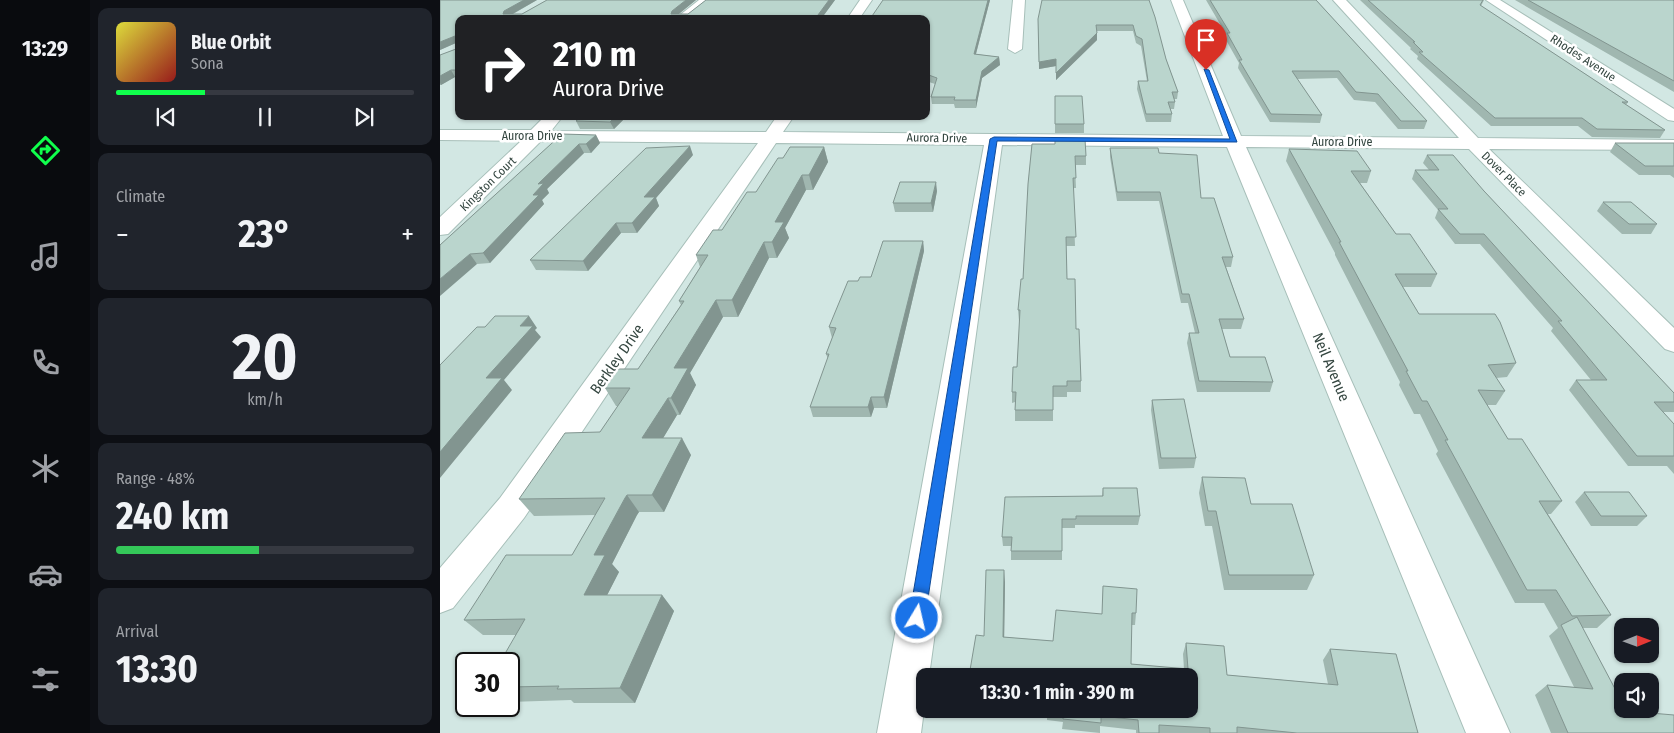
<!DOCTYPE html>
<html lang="en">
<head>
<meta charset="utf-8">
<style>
	body { margin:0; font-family:"Fira Sans Condensed",sans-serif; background:#20242c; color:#f1f3f6; height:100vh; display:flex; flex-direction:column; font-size:19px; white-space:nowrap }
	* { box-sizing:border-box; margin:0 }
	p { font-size:16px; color:#9ea1a6 }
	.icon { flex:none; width:28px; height:28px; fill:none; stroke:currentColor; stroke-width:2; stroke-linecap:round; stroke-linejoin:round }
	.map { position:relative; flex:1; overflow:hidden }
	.drawer { display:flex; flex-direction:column; gap:8px; padding:8px; background:#0d0f14; width:350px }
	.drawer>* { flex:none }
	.hud { position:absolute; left:15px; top:15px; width:475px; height:105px; border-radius:10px; box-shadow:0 1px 4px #0004; background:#202124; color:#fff; overflow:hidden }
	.needle { width:32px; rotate:89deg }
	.fabs { position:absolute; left:1174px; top:618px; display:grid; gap:10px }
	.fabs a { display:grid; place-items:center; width:45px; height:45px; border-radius:10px; background:#171b24; box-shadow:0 1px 4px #0004; font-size:25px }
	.speed { position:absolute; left:15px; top:652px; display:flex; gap:10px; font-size:25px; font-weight:700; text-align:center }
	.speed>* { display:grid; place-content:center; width:65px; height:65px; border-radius:50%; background:#171b24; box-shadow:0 1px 4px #0004; line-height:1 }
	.speed .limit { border:2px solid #111; border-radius:8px; background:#fff; color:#111 }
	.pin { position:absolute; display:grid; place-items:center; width:42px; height:42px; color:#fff; margin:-51px -21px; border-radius:50% 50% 50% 0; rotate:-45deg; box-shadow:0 0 5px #0007 }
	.pin .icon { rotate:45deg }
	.me { position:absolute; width:55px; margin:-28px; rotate:9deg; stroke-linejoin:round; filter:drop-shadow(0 0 4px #0008) }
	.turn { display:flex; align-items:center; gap:18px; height:105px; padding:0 15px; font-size:22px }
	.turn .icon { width:65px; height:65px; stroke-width:2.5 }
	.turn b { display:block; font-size:35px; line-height:42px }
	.big { font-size:38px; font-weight:700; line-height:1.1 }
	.drawer .card { flex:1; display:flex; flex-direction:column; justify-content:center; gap:8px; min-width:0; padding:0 18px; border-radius:10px; background:#20242c }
	.drawer .dial { align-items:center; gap:0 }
	.dial b { font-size:65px; line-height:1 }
	.song { display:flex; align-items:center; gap:15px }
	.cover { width:60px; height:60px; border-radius:8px; background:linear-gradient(135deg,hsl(60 70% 55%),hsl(0 70% 35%)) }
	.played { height:5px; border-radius:2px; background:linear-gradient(90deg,#10ff4c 30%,#363941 30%) }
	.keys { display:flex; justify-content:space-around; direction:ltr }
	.heat { display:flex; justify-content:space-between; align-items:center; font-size:28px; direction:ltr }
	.charge { height:8px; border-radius:4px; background:linear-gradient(90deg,#34c759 48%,#363941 0) }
	.trip { position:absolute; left:476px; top:668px; width:282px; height:50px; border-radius:10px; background:#171b24; box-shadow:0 1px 4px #0004; font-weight:700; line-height:50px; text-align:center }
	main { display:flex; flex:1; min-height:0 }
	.tabs { display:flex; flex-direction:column; width:90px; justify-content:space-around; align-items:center; background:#090b0e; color:#9ea1a6 }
	.tabs .icon { width:35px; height:35px }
	.tabs .current { color:#10ff4c }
	.tabs b { font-size:22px; color:#f1f3f6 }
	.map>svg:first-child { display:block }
	.residential { fill:#d2e7e3; fill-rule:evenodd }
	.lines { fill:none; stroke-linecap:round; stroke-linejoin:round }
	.minor-casing { stroke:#a7bfb9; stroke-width:2 }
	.minor { fill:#fff; fill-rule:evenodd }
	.wall { fill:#a0b7b0 }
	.shaded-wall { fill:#829590 }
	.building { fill:#bad5cd; stroke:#829590 }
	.route { fill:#1a73e8; stroke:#114b97 }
	.labels { text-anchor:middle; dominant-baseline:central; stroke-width:5; stroke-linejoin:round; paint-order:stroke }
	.far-street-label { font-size:12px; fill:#344640; stroke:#fff }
	.street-label { font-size:15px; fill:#344640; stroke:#fff }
</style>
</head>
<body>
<main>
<nav class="tabs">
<b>13:29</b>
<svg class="icon current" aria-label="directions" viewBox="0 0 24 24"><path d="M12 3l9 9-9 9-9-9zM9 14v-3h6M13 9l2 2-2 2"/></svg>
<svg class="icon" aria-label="music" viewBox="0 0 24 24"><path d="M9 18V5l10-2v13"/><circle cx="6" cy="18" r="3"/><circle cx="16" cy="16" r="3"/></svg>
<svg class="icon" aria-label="phone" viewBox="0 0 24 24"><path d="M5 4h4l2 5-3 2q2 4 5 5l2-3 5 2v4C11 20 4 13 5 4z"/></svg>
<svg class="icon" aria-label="climate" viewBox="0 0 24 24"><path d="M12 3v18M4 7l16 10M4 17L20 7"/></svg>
<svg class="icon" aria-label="car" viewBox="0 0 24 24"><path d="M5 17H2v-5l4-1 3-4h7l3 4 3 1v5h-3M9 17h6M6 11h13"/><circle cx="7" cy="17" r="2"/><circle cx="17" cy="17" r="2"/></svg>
<svg class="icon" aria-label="filters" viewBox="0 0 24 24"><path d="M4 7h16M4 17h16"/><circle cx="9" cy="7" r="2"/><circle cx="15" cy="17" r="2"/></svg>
</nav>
<section class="drawer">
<div class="card">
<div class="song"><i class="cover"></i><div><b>Blue Orbit</b><p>Sona</p></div></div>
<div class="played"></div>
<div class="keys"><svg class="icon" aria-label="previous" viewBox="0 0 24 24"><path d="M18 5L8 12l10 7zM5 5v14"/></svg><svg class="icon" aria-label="pause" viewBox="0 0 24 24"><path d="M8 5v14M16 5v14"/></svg><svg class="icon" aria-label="next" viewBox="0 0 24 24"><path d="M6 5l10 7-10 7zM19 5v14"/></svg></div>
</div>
<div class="card"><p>Climate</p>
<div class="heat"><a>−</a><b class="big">23°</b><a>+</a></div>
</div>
<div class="card dial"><b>20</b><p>km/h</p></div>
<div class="card"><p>Range · 48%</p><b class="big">240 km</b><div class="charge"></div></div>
<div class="card"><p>Arrival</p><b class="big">13:30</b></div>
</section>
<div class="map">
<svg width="1234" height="733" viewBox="0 0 1234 733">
	<rect width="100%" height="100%" fill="#e5f3f0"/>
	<path class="residential" d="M0,0H1234V733H0ZM19,19H486V116H19ZM1182,626H1210V654H1182ZM26,664H69V706H26ZM485,676H750V709H485ZM1182,681H1210V709H1182Z"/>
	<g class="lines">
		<g class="minor-casing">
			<path id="minor" d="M259,0H272L249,19H235Z
				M420,0H432L419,19H407Z
				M573,0H585L582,49L575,53L568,49Z
				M731,0H743L801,136L1019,138L893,0H906L1038,138L1234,140V150L1049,149L1234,328V352L1225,349L1029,149L806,147L1070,733H1026L787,147L562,145L489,676H485V702L481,733H437L544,145L336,143L84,518L13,608L0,613V568L60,498L318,143L101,141L8,234L0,235V217L81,141L0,140V130H91L105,116H123L111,131L326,132L337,116H354L343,132L783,136Z
				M1046,0H1060L1234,109V121L1228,120Z"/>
		</g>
		<use href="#minor" class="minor"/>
	</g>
	<path class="wall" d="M0,0H97L73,14H82L107,0H256L238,14H248L266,0H395L381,19H19V77H15L1,85H0V55L16,49V43L0,50Z
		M443,0H550L536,54L559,57L560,65L542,78L536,108H515L514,104H492L491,97L495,84L486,81V19Z
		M709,0L726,59L738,92L737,99H734L735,102L734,109H730L732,114L731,122H706L697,89L698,81H707L701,46L696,43L693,31H657V40L616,80V66L599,69L598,19Z
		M766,0H876L987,121L984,129H958L935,102L914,100L897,78L857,79L882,115L880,123L830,122L798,68L799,63L786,40L787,36Z
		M920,0H1044L1041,6L1188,102L1186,105L1225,130L1220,138L1152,137L1138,126H1051L977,59L978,56L970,49L971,48Z
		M1075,0H1233L1234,1V92Z
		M615,96L644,124V133H615Z
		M39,116H81L77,120H41Z
		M187,116L174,129H140L136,121Z
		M387,116H414L413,119H388Z
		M122,134L156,135L160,143L151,153H144L107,189L109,193L102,200L104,204L50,263L37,264L0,245Z
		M1175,143H1234V178L1230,175H1199L1170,152Z
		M592,144L646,156V165H635L636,188H633L635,246H626L627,279L636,329L641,381V392H627V397H613V421H575V402L572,403V392L577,367L580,321H579L578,310L583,279Z
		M384,147L388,162L373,190H366L345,228L349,238L337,258H329L298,317H283L250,373L256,385L240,415H237L223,438L251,455L224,512H199L197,515L172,564L179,572L167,595H222L234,611L195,703H134L131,700L69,702V664L76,635H43L24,620L132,555L155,515L94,516L79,499L160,432L178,406H176L165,388L198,369L241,305L239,301L260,267L256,255L282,230L316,192L343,158Z
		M670,148L719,153L761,198L793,257L791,267H786L804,319L801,329H782L790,357L833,382L830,392H757L747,343L749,333H755L748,303H741L719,201H677L670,157Z
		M849,149L931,171L927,183H920L956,234L997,274L991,287H963L979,314L1076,363L1067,377L1056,378L1065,391L1056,405H1047L1068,439L1122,501L1111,514H1108L1171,615L1157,628H1142L1187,711L1234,733H1111L1095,695L1107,685L1134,687L1109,636L1118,628L1104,603H1075L996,454L998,451L980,414H974L959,385L960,382L895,255V253L846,161Z
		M253,155L216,198L219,206L197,233H181L148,271L96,270L90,260Z
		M987,155L1044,191L1234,393V412H1223L1234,424V474L1227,466H1188L1129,390L1136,380H1151L1111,331L1113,328L1040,244H1015L995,218L998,210L972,179L975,170H989L983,163Z
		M497,191L493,212H455L453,203Z
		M1163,202L1217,224L1211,234H1182L1157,211Z
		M483,241L484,251L447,408H434L431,417H373L370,407L388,359L386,354L392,338L389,327L418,281L431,277Z
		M712,400L756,458L754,468L719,469L711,410Z
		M762,477L811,504L874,575L867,590H784L772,526H765L759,493Z
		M663,488L700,516L698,525H635V528H622V560H571V546H563L562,537L662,496Z
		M1144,492L1207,516L1197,526H1151L1135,502Z
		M565,582L564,637L613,641L662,614L663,586L696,613L695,625H691V664L744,669L743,654L746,643L787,675L888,684L883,660L890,649L978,733H696V730L660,726V733L622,729L623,722L607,720V713L546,709H750L544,636Z"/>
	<path class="shaded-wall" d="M84,0H97L67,17L63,14L64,11Z
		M246,0H256L234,18L231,14L232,11Z
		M389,0H395L381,19H375Z
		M548,0H550L534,61V54Z
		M657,33V40L616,80V73Z
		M15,36L18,42L0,50V42Z
		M559,57L560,65L542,78L536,108V100L542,71Z
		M616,59V66L599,69V62Z
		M11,70L15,77L1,85L0,83V76Z
		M75,116H81L77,120Z
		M176,116H187L174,129L170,122Z
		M156,135L160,143L151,153L146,144Z
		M139,144L144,153L107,189L109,193L102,200L104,204L50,263L43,253L93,195L98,184Z
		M250,146L253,155L216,198L219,206L197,233L192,223L204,197Z
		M384,147L388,162L373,190L369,175Z
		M362,175L366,190L345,228L349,238L337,258L332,242L335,222Z
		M496,182L497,191L493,212L491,203Z
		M176,223L181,233L148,271L143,261Z
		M483,241L484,251L447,408L444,397Z
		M324,242L329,258L298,317L292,300Z
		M30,254L37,264L0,296V279Z
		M276,300L283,317L250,373L256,385L240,415L231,398L234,368Z
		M89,316L97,328L95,330L101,337L64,380L72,390L0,478V452L46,378L80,326Z
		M431,397L434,408L431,417L428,407Z
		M228,398L237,415L213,455L202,438Z
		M242,438L251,455L224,512L212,495Z
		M187,495L199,512L197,515L172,564L179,572L159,611L144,595L154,555L185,498Z
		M564,570L565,582L564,648L563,637Z
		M222,595L234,611L195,703L180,688Z"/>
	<path class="building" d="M0,0H84L64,11L63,14H82L107,0H246L232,11L231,14H248L266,0H389L375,19H19V70H11L0,76V55L16,49L17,37L15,36L0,42Z
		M443,0H548L534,54L559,57L542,71L536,100H514L515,97H491L497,78L486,74V19H430Z
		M602,0H709L715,17L726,59L738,92H732L735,102H728L732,114H706L698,81H708L702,39L696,36L693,25H656L657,33L616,73V59L599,62L598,19Z
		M770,0H876L987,121H961L938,94L916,92L899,71H852L882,115L831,114L799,60H802L787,33H790Z
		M928,0H1043L1040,5L1188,102H1182L1225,130L1157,129L1142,118H1055L979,52H983L973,42H975Z
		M1088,0H1233L1234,1V81Z
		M615,96H642L644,124H615Z
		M142,116H176L170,122L136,121Z
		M122,134L156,135L146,144H139L98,184L104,183L93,195H99L43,253L30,254L0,279V245Z
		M615,138L645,139L646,156H635L636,178H633L636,237H626L627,279H635L636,329H639L641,381H627V386H613V410H575L576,392H572L573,367H577L580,310H578L581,279H583L588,184L592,144H615Z
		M1175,143H1234V166H1205Z
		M250,146L204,197H215L192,223H176L143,261L90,260L206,148Z
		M350,147H384L369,175H362L335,222H344L332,242H324L292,300H276L234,368H248L231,398H228L202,438H242L212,495H187L185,498L154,555H165L144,595H222L180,688L117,689L119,686L69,687V664H59L85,619L24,620L66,555H132L165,498L79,499L125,433L160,432L190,388H165L178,369H198L244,301H239L268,255H256L273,230H282L307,192H316L338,158H343Z
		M670,148H718L719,153L757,155L761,198H774L793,257H782L804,319H779L790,357H825L833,382L759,381L749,333H759L749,294H742L720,192H677Z
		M849,149L917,151L931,171H911L956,234H970L997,274H955L979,314H1055L1060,322L1076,363L1048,365L1065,391L1038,390L1068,439H1082L1122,501H1099L1171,615L1132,616L1116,590H1087L1005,440H1008L987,401H982L966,371H968L899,242H901Z
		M987,155H1013L1044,191L1234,393V402H1214L1234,424V456H1197L1136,380H1167L1118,321H1122L1044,234H1020L998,209H1008L975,170H999Z
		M460,182H496L491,203H453Z
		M1163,202H1191L1217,224H1189Z
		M443,241H483L444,397H431L428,407H370L389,354H386L396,328L389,327L408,281H418L420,277H431Z
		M55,316H89L80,326H93L46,378H62L0,452V365L37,327H45Z
		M744,399L756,458H721L712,400Z
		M762,477L805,478L811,504H852L874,575H789L776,511H768Z
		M663,488H697L700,516H636V519H622V551H571L572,537H562L565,497L663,496Z
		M1144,492H1189L1207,516H1161Z
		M546,570H564L563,637L613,641L616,610L662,614L663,586L697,589L696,613H692L691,664L748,669L746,643L784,646L787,675L898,685L890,649L956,654L978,733H857L797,727V733H770V728L719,725V733H699L698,720L661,716V723L623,719V711L607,710V709H750V676H529L536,635L544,636Z
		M1137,617L1182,702V709H1186L1187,711L1234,715V733H1128L1107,685L1153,689L1121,625Z"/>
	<path class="route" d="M764,69L769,70L797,142L557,141L485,618L483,623L477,626L472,623L469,618L550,139L554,137L790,139Z"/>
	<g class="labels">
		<g class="far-street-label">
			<text transform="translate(1143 58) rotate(33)">Rhodes Avenue</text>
			<text x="92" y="136">Aurora Drive</text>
			<text transform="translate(497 138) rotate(1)">Aurora Drive</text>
			<text x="902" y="142">Aurora Drive</text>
			<text transform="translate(1064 174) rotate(45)">Dover Place</text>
			<text transform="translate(48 184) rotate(-44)">Kingston Court</text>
		</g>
		<g class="street-label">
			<text transform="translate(177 359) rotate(-55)">Berkley Drive</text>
			<text transform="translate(891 367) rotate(67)">Neil Avenue</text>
		</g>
	</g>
</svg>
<div class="fabs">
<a><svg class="needle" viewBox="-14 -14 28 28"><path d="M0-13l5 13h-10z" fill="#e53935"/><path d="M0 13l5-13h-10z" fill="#9ea1a6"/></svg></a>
<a><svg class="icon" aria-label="sound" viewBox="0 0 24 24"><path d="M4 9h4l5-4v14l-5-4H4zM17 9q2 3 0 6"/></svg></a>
</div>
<div class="speed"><div class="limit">30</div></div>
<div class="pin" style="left:766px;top:70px;background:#d93025"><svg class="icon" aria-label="arrive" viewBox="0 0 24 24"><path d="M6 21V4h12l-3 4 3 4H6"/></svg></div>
<svg class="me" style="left:477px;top:618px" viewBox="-20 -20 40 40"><circle r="17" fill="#1a73e8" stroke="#fff" stroke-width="3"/><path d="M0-11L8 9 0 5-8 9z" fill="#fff"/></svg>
<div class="trip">13:30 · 1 min · 390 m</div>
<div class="hud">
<div class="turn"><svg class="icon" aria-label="right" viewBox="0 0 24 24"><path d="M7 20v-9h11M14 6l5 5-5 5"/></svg><div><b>210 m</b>Aurora Drive</div></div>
</div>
</div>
</main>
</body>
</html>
